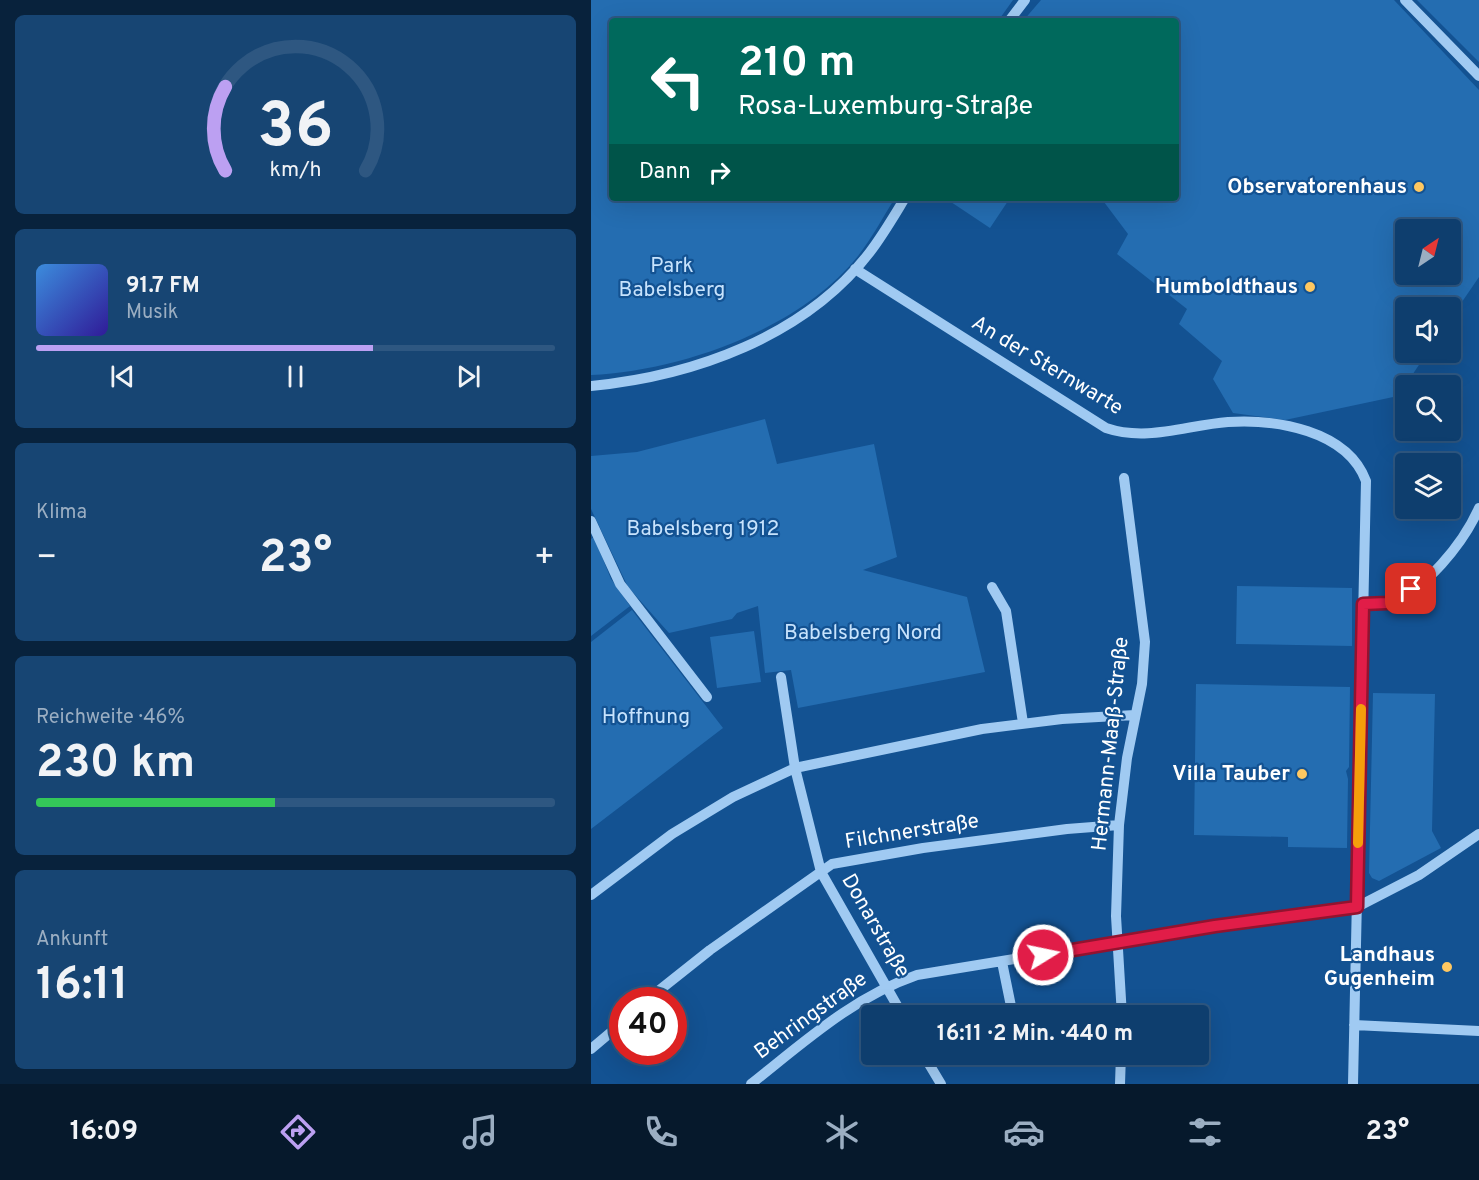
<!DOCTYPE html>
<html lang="de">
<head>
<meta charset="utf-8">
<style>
	body { margin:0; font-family:Overpass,sans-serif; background:#174573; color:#f1f3f6; height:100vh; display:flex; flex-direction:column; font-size:22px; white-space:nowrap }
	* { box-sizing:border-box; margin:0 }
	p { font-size:20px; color:#9baec2 }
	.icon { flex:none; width:33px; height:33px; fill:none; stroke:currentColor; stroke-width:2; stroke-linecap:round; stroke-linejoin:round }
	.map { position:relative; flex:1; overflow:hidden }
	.panel { display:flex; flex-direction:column; gap:15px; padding:15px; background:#08223c; width:591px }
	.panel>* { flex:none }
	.banner { position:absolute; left:18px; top:18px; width:570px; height:183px; border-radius:6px; box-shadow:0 6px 24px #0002,0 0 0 2px #2e5781; background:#00695c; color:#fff; overflow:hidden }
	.needle { width:39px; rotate:35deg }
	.fabs { position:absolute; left:804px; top:219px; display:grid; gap:12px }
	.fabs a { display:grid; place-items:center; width:66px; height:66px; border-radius:6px; background:#0e3e6e; box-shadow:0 6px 24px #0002,0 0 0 2px #2e5781; font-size:30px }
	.speed { position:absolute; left:18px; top:987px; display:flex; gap:12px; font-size:30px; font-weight:700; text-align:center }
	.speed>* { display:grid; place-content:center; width:78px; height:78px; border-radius:50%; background:#0e3e6e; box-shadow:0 6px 24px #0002,0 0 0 2px #2e5781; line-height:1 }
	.speed .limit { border:9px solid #d22; background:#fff; color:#111 }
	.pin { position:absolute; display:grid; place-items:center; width:51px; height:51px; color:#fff; margin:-26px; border-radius:12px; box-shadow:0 3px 9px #0006 }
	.me { position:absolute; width:66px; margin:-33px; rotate:80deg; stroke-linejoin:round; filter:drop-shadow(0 0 4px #0008) }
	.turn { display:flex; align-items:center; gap:21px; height:126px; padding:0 30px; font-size:27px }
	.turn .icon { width:78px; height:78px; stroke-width:2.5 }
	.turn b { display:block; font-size:42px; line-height:51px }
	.then { display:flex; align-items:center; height:57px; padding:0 30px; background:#0003; gap:12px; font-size:22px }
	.big { font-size:45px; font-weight:700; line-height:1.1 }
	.panel .tile { flex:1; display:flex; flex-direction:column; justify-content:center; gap:9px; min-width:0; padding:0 21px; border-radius:9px; background:#174573 }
	.panel .dial { align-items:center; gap:0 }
	.dial svg { height:156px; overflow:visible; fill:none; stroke:#2e5781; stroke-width:7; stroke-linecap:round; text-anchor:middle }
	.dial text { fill:#f1f3f6; stroke:none }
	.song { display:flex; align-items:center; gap:18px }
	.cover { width:72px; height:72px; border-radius:9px; background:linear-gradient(135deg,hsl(210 70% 55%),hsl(250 70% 35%)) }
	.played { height:6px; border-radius:3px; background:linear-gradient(90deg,#bca0f2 65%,#2e5781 65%) }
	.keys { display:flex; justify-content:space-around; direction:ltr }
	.heat { display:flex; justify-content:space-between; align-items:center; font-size:33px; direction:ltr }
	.charge { height:9px; border-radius:4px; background:linear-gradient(90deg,#34c759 46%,#2e5781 0) }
	.trip { position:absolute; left:270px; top:1005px; width:348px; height:60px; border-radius:6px; background:#0e3e6e; box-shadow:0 6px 24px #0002,0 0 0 2px #2e5781; font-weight:700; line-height:60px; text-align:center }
	.tab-bar { display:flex; height:96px; justify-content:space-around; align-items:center; background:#06192c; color:#9baec2 }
	.tab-bar .icon { width:42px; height:42px }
	.tab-bar .current { color:#bca0f2 }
	.tab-bar b { font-size:27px; color:#f1f3f6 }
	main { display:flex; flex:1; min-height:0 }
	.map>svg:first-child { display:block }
	.green { fill:#246db1; fill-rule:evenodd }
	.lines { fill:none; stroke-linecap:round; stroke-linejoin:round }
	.minor { stroke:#a0caf2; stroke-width:10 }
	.route-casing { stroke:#92132f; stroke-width:15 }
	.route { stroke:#e11d48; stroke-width:10 }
	.slow { stroke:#f59e0b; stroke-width:10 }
	.poi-dot { fill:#ffc861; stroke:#135292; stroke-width:2 }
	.labels { text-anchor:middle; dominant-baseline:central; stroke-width:4.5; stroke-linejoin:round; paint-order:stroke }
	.poi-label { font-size:21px; font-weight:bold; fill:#fff; stroke:#135292; text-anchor:end }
	.park-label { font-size:21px; fill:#c7e3fd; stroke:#135292 }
	.street-label { font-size:21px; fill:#fff; stroke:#135292 }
</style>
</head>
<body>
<main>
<section class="panel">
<div class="tile dial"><svg viewBox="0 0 100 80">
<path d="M14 69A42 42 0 1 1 86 69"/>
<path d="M14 69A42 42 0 0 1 14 26" stroke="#bca0f2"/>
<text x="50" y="56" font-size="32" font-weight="700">36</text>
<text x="50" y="72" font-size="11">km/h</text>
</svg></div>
<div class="tile">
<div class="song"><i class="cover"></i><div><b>91.7 FM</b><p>Musik</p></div></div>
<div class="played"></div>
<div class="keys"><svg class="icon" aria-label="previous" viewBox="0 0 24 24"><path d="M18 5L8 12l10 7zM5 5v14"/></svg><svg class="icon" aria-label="pause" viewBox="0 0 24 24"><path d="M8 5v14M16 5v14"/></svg><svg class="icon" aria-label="next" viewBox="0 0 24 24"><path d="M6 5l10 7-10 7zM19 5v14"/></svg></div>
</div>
<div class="tile"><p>Klima</p>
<div class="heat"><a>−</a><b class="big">23°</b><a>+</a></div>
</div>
<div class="tile"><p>Reichweite · 46%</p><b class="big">230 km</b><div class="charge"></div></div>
<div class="tile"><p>Ankunft</p><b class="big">16:11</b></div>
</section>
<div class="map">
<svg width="888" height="1084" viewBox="0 0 888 1084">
	<rect width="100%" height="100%" fill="#135292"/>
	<path class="green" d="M0,0H422L407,21H21V198H304C292,217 281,238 267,256C209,329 90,371 0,375Z
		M450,0H803L888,90V277L860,318V308H814V352L836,353L807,396L694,420L642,413L622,379L631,361L588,324L596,309L526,254L537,234L510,198H585V21H432ZM814,230H860V274H814Z
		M826,0H888V62Z
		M354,198H419L399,228Z
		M174,419L186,464L283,444L306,557L272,570L376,597L394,672L207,708L200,670L174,673L167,606L146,613L141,619L78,633L37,587L0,509V456L46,452Z
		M3,537L20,579L39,606L0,636V539Z
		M646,586L761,588V646L645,644Z
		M41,610L132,728L0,829V642Z
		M163,631L170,682L126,688L119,637Z
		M605,684L759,687L758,767L755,771L757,779L756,848L697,847V837L603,835Z
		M782,693L844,694L841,831L850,848L788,881L781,878L778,873Z"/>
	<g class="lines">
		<path class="minor" d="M814,0L888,76
			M418,21L434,0
			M264,269L515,428C556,442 596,425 637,422C685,419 756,430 775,481L762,1084
			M0,386C102,376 214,337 279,252C292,235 303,216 314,198
			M0,521L29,584L116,697
			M401,587L415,611L432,723
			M773,604C780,604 789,605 796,603C834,592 873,542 888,508
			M190,677L204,768L230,872L312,1016
			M0,895L81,834L142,797L204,768L391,729L471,719L544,715
			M411,962L422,1016
			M56,1000L119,950L241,864L332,848L476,829L528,825
			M531,1016L525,916L528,825L536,758L551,684L554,642L533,478
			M763,1025L888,1031
			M0,1049L32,1022
			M332,1054L350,1084
			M160,1084C212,1043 262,997 326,975L624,926L766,907L828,875L888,834
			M529,1084L530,1054"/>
	</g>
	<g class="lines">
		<g class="route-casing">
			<path id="route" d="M452,955L624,926L766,907L772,604L796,603L820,589"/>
		</g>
		<use href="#route" class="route"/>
		<path class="slow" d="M767,843L770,709"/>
	</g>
	<g class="poi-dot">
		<circle cx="828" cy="187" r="6"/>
		<circle cx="719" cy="287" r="6"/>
		<circle cx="711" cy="774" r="6"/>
		<circle cx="856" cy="967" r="6"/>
	</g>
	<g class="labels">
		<g class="poi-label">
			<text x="816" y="187">Observatorenhaus</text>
			<text x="707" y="287">Humboldthaus</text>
			<text x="699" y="774">Villa Tauber</text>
			<text x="844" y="955">Landhaus<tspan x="844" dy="24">Gugenheim</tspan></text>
		</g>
		<g class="park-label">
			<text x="81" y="266">Park<tspan x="81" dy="24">Babelsberg</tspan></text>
			<text x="112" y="529">Babelsberg 1912</text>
			<text x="272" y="633">Babelsberg Nord</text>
			<text x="55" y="717">Hoffnung</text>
		</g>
		<g class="street-label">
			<text transform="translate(456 366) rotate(31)">An der Sternwarte</text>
			<text transform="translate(520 744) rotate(-84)">Hermann-Maaß-Straße</text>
			<text transform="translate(321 832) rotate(-9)">Filchnerstraße</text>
			<text transform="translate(284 926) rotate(60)">Donarstraße</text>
			<text transform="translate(220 1016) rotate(-36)">Behringstraße</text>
		</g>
	</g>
</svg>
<div class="fabs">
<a><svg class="needle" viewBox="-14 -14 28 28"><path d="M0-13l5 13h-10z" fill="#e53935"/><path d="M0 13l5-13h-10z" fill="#9baec2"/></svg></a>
<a><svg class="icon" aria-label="sound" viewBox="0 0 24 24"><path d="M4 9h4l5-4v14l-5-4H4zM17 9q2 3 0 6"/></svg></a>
<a><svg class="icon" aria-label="search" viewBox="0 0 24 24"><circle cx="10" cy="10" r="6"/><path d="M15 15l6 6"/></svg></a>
<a><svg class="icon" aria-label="layers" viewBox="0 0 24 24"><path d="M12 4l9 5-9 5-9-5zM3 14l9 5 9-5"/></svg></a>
</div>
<div class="speed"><div class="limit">40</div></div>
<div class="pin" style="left:820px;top:589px;background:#d93025"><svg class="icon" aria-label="arrive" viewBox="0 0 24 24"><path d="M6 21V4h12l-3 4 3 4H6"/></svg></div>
<svg class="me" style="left:452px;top:955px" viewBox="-20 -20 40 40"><circle r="17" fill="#e11d48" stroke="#fff" stroke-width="3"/><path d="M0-11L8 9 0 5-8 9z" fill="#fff"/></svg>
<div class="trip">16:11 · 2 Min. · 440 m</div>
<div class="banner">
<div class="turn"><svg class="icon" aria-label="left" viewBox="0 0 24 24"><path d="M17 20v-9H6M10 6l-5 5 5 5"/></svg><div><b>210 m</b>Rosa-Luxemburg-Straße</div></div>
<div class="then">Dann<svg class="icon" aria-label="right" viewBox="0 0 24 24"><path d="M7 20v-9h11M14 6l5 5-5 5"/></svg></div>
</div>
</div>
</main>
<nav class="tab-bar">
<b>16:09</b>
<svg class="icon current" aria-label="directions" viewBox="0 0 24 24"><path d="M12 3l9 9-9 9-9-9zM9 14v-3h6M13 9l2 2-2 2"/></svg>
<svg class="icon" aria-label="music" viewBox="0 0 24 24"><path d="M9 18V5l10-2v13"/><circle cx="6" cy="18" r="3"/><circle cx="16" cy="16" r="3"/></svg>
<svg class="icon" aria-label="phone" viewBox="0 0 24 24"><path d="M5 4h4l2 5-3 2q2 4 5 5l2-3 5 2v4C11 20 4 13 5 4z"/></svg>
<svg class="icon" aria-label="climate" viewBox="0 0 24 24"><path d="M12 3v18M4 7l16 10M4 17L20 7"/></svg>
<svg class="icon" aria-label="car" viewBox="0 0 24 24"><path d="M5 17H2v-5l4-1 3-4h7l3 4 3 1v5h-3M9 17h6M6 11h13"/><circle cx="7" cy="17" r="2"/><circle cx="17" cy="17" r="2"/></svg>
<svg class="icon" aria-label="filters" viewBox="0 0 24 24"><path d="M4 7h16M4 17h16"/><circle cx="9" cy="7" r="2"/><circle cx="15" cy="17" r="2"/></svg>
<b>23°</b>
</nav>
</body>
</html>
